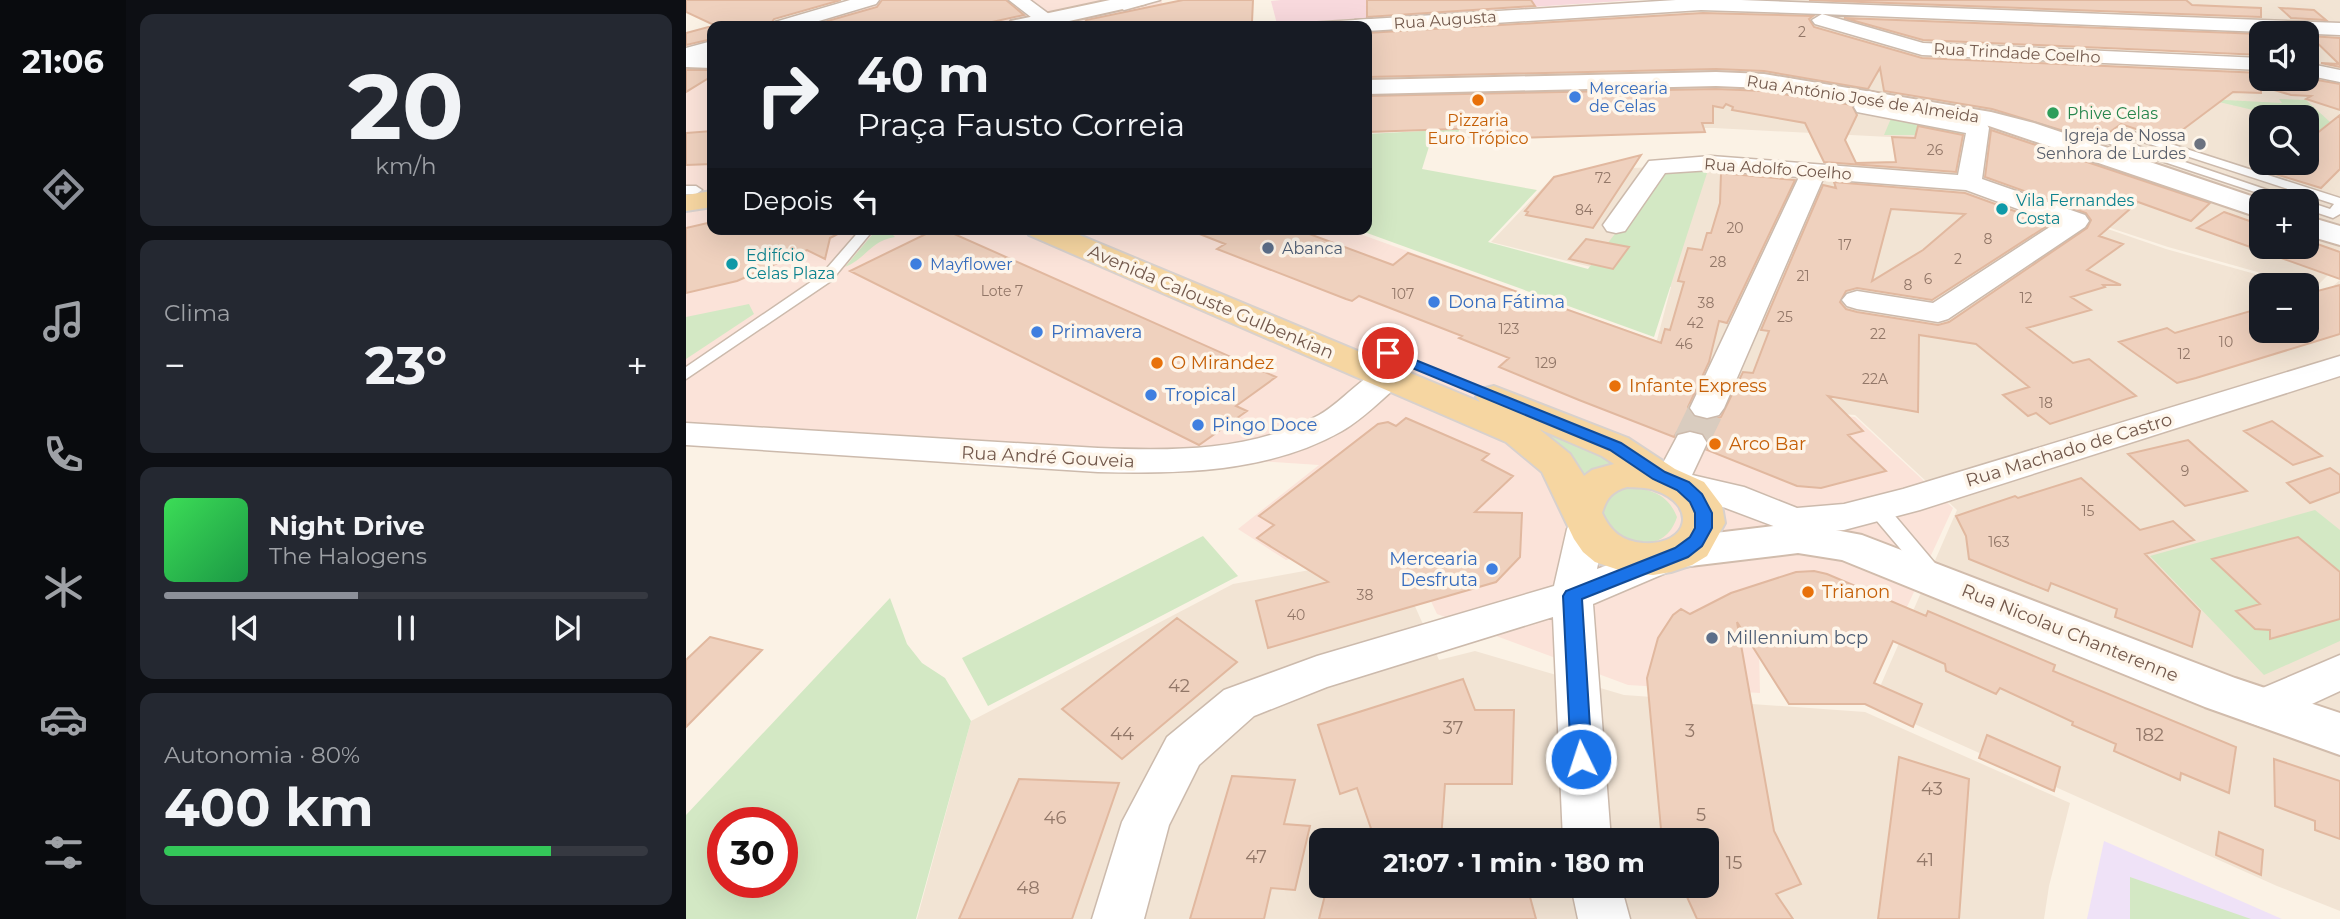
<!DOCTYPE html>
<html lang="pt">
<head>
<meta charset="utf-8">
<style>
	body { margin:0; font-family:Montserrat,sans-serif; background:#242831; color:#f1f3f6; height:100vh; display:flex; flex-direction:column; font-size:26px; white-space:nowrap }
	* { box-sizing:border-box; margin:0 }
	p { font-size:23px; color:#9ea1a6 }
	.icon { flex:none; width:38px; height:38px; fill:none; stroke:currentColor; stroke-width:2; stroke-linecap:round; stroke-linejoin:round }
	.map { position:relative; flex:1; overflow:hidden }
	.panel { display:flex; flex-direction:column; gap:14px; padding:14px; background:#0d0f14; width:560px }
	.panel>* { flex:none }
	.top-card { position:absolute; left:21px; top:21px; width:665px; height:214px; border-radius:14px; box-shadow:0 7px 28px #0002; background:#171b24; color:#f1f3f6; overflow:hidden }
	.fabs { position:absolute; left:1563px; top:21px; display:grid; gap:14px }
	.fabs a { display:grid; place-items:center; width:70px; height:70px; border-radius:14px; background:#171b24; box-shadow:0 7px 28px #0002; font-size:35px }
	.speed { position:absolute; left:21px; top:807px; display:flex; gap:14px; font-size:35px; font-weight:700; text-align:center }
	.speed>* { display:grid; place-content:center; width:91px; height:91px; border-radius:50%; background:#171b24; box-shadow:0 7px 28px #0002; line-height:1 }
	.speed .limit { border:10px solid #d22; background:#fff; color:#111 }
	.pin { position:absolute; display:grid; place-items:center; width:60px; height:60px; color:#fff; margin:-30px; border:4px solid #fff; border-radius:50%; box-shadow:0 2px 7px #0007 }
	.me { position:absolute; width:77px; margin:-38px; rotate:356deg; stroke-linejoin:round; filter:drop-shadow(0 0 5px #0008) }
	.turn { display:flex; align-items:center; gap:24px; height:147px; padding:0 35px; font-size:32px }
	.turn .icon { width:91px; height:91px; stroke-width:2.5 }
	.turn b { display:block; font-size:49px; line-height:60px }
	.then { display:flex; align-items:center; height:66px; padding:0 35px; background:#0003; gap:14px; font-size:26px }
	.big { font-size:52px; font-weight:700; line-height:1.1 }
	.panel .widget { flex:1; display:flex; flex-direction:column; justify-content:center; gap:10px; min-width:0; padding:0 24px; border-radius:14px; background:#242831 }
	.panel .dial { align-items:center; gap:0 }
	.dial b { font-size:91px; line-height:1 }
	.song { display:flex; align-items:center; gap:21px }
	.cover { width:84px; height:84px; border-radius:10px; background:linear-gradient(135deg,hsl(130 70% 55%),hsl(140 70% 35%)) }
	.played { height:7px; border-radius:4px; background:linear-gradient(90deg,#8c9099 40%,#363941 40%) }
	.keys { display:flex; justify-content:space-around; direction:ltr }
	.heat { display:flex; justify-content:space-between; align-items:center; font-size:38px; direction:ltr }
	.charge { height:10px; border-radius:5px; background:linear-gradient(90deg,#34c759 80%,#363941 0) }
	.trip { position:absolute; left:623px; top:828px; width:410px; height:70px; border-radius:14px; background:#171b24; box-shadow:0 7px 28px #0002; font-weight:700; line-height:70px; text-align:center }
	main { display:flex; flex:1; min-height:0 }
	.tabs { display:flex; flex-direction:column; width:126px; justify-content:space-around; align-items:center; background:#090b0e; color:#9ea1a6 }
	.tabs .icon { width:49px; height:49px }
	.tabs .selected { color:#8c9099 }
	.tabs b { font-size:32px; color:#f1f3f6 }
	.map>svg:first-child { display:block }
	.residential { fill:#f2e4d4; fill-rule:evenodd }
	.commercial { fill:#fbe3d9 }
	.education { fill:#efe2f7 }
	.medical { fill:#f8d9dd }
	.green { fill:#d3e8c4; fill-rule:evenodd }
	.building { fill:#efd1be; stroke:#e1b89f; stroke-width:2; fill-rule:evenodd }
	.lines { fill:none; stroke-linecap:round; stroke-linejoin:round }
	.street-tunnel { stroke:#d9ccbf; stroke-width:35; stroke-dasharray:35 18; stroke-linecap:butt }
	.lane-casing { stroke:#ccbaac; stroke-width:3 }
	.street-casing { stroke:#ccbaac; stroke-width:3 }
	.secondary-casing { stroke:#d1bcac; stroke-width:4 }
	.primary-casing { stroke:#d8d1cd; stroke-width:4 }
	.lane { fill:#fff; fill-rule:evenodd }
	.street { fill:#fff; fill-rule:evenodd }
	.secondary { fill:#fff; fill-rule:evenodd }
	.primary { fill:#f6d6a1; fill-rule:evenodd }
	.route { fill:#1a73e8; stroke:#114b97; stroke-width:2 }
	.shop-dot { fill:#3f7fe0; stroke:#fef6eb; stroke-width:2.5 }
	.food-dot { fill:#e8710a; stroke:#fef6eb; stroke-width:2.5 }
	.leisure-dot { fill:#2e9e5b; stroke:#fef6eb; stroke-width:2.5 }
	.worship-dot { fill:#6b7280; stroke:#fef6eb; stroke-width:2.5 }
	.culture-dot { fill:#0f9aa8; stroke:#fef6eb; stroke-width:2.5 }
	.service-dot { fill:#5c6f8a; stroke:#fef6eb; stroke-width:2.5 }
	.labels { text-anchor:middle; dominant-baseline:central; stroke-width:7; stroke-linejoin:round; paint-order:stroke }
	.number-label { font-size:14px; fill:#927768 }
	.far-street-label { font-size:16px; fill:#73594c; stroke:#fef6eb }
	.far-shop-label { font-size:16px; fill:#366cbe; stroke:#fef6eb; text-anchor:start }
	.far-leisure-label { font-size:16px; fill:#27864d; stroke:#fef6eb; text-anchor:start }
	.far-food-label { font-size:16px; fill:#c56008; stroke:#fef6eb }
	.far-worship-label { font-size:16px; fill:#5b616d; stroke:#fef6eb; text-anchor:end }
	.far-culture-label { font-size:16px; fill:#0d838f; stroke:#fef6eb; text-anchor:start }
	.far-service-label { font-size:16px; fill:#4e5e75; stroke:#fef6eb; text-anchor:start }
	.street-label { font-size:18px; fill:#73594c; stroke:#fef6eb }
	.shop-label { font-size:18px; fill:#366cbe; stroke:#fef6eb; text-anchor:start }
	.food-label { font-size:18px; fill:#c56008; stroke:#fef6eb; text-anchor:start }
	.service-label { font-size:18px; fill:#4e5e75; stroke:#fef6eb; text-anchor:start }
	.near-number-label { font-size:18px; fill:#927768 }
</style>
</head>
<body>
<main>
<nav class="tabs">
<b>21:06</b>
<svg class="icon selected" aria-label="directions" viewBox="0 0 24 24"><path d="M12 3l9 9-9 9-9-9zM9 14v-3h6M13 9l2 2-2 2"/></svg>
<svg class="icon" aria-label="music" viewBox="0 0 24 24"><path d="M9 18V5l10-2v13"/><circle cx="6" cy="18" r="3"/><circle cx="16" cy="16" r="3"/></svg>
<svg class="icon" aria-label="phone" viewBox="0 0 24 24"><path d="M5 4h4l2 5-3 2q2 4 5 5l2-3 5 2v4C11 20 4 13 5 4z"/></svg>
<svg class="icon" aria-label="climate" viewBox="0 0 24 24"><path d="M12 3v18M4 7l16 10M4 17L20 7"/></svg>
<svg class="icon" aria-label="car" viewBox="0 0 24 24"><path d="M5 17H2v-5l4-1 3-4h7l3 4 3 1v5h-3M9 17h6M6 11h13"/><circle cx="7" cy="17" r="2"/><circle cx="17" cy="17" r="2"/></svg>
<svg class="icon" aria-label="filters" viewBox="0 0 24 24"><path d="M4 7h16M4 17h16"/><circle cx="9" cy="7" r="2"/><circle cx="15" cy="17" r="2"/></svg>
</nav>
<section class="panel">
<div class="widget dial"><b>20</b><p>km/h</p></div>
<div class="widget"><p>Clima</p>
<div class="heat"><a>−</a><b class="big">23°</b><a>+</a></div>
</div>
<div class="widget">
<div class="song"><i class="cover"></i><div><b>Night Drive</b><p>The Halogens</p></div></div>
<div class="played"></div>
<div class="keys"><svg class="icon" aria-label="previous" viewBox="0 0 24 24"><path d="M18 5L8 12l10 7zM5 5v14"/></svg><svg class="icon" aria-label="pause" viewBox="0 0 24 24"><path d="M8 5v14M16 5v14"/></svg><svg class="icon" aria-label="next" viewBox="0 0 24 24"><path d="M6 5l10 7-10 7zM19 5v14"/></svg></div>
</div>
<div class="widget"><p>Autonomia · 80%</p><b class="big">400 km</b><div class="charge"></div></div>
</section>
<div class="map">
<svg width="1654" height="919" viewBox="0 0 1654 919">
	<rect width="100%" height="100%" fill="#fbf2e5"/>
	<path class="residential" d="M1023,0H1399L1415,14H1383L1420,60L1575,67V79H1620V33H1575V45L1557,28L1654,32V263L1629,288L1482,247L1270,177L1480,249L1608,285H1575V331H1620L1621,289L1638,294L1654,280V911L1591,886L1186,705L1271,510L1169,415L1067,407L1015,393L1031,366L967,355L985,287L805,242L867,177L892,170L1026,165L1144,174L1141,164L1226,163L1222,160L1223,138L1028,128H962L908,135L797,139L775,138L774,129L681,133V29L1027,8ZM1575,117H1620V163H1575ZM1575,201H1620V247H1575Z
		M1415,0H1654V25L1438,16Z
		M706,555L753,660L789,651L938,695L1179,712L1384,803L1363,886L1358,919H231L285,721L547,584ZM635,840H1020V886H635Z"/>
	<path class="commercial" d="M192,0H476V5L487,13L485,26H105Z
		M0,40L26,41V229H660L969,340L965,360L996,389L1066,409L1169,417L1267,508L1200,652H1073L1074,693L942,685L751,614L719,546L698,532L600,560L552,529L633,465L0,423Z"/>
	<path class="education" d="M1418,841L1596,919H1401Z"/>
	<path class="medical" d="M595,0H951L591,24L585,1Z"/>
	<path class="green" d="M1520,99L1596,103L1593,99L1620,100L1644,122L1629,134L1621,131L1620,117H1597Z
		M1206,116L1279,129L1276,142L1228,135H1198Z
		M773,129L774,138L746,137L736,169L851,190L802,242L902,269L974,175L1023,167L968,337L670,229H681V134Z
		M191,229H227L205,233L209,237C184,241 181,258 159,267Z
		M63,304L68,314L0,359V317Z
		M776,393L940,461L895,482L772,397Z
		M950,487C971,492 983,497 991,517C979,554 941,547 915,527L916,499L931,489Z
		M1629,510L1654,530V641L1578,675L1464,556Z
		M517,536L552,576L302,706L276,658Z
		M204,598L221,644L236,663L259,678L285,721L230,919H0V815ZM37,822H96V882H37Z
		M1444,877L1565,919H1444Z"/>
	<path class="building" d="M0,0H155L88,19L83,26H30L0,12Z
		M196,0H320L338,15L288,26H124L191,7Z
		M497,0H567L566,22L517,26H406L400,20Z
		M681,0H845L849,6L681,17Z
		M1123,0H1500L1506,5L1575,8V17Z
		M1594,8L1628,10L1640,20L1605,18Z
		M1017,13L1127,16L1123,19L1128,27L1236,58L1575,73V79L1620,78L1654,84V110L1620,99L1625,96L1605,95L1575,86V93L1547,92L1483,140L1435,124L1411,141L1306,109L1198,91L1194,68L1182,89L1078,71L1030,69L681,77V33Z
		M1158,18L1575,34V55L1237,40Z
		M26,26V39L0,45V33Z
		M1624,36L1654,38V67L1635,63L1653,64Z
		M0,70H26V76L0,92Z
		M1030,89L1078,91L1166,105L1171,115L1159,140L1170,163L1210,162L1206,137L1229,138L1232,126L1277,135L1270,172L1138,162L1119,123L1046,110L1047,107L1040,104L1037,108L1027,106V123H1016L1019,132L797,139L796,128L681,132V96Z
		M1654,115V169L1635,188L1583,172L1594,163H1620V142Z
		M1305,130L1524,203L1505,221L1452,202L1413,236L1437,244L1401,270L1435,285H1417L1419,287L1385,297L1405,310L1341,328L1387,363L1403,359L1450,396L1364,424L1350,413L1342,416L1317,395L1343,387L1290,344L1233,335L1232,412L1142,396L1177,431L1162,435L1200,471L1135,488L1111,486L1021,450L1023,442L1017,432L1003,429L991,432L988,437L893,400L813,367L823,358L773,338L776,336L673,296L666,301L660,299L531,249L539,244L506,231L610,229L707,265L722,253L975,343L979,329L984,330L998,282L992,281L1002,248L1016,250L1021,233H1025L1034,203L1035,173L1109,180L1041,323L1033,321L1023,362L1002,407L1008,418L1022,421L1035,417L1057,372L1067,373L1083,331L1075,330L1137,185L1150,188L1148,182L1279,193L1364,224L1246,300L1171,288L1160,291L1154,302L1160,309L1171,312L1252,325L1263,322L1401,228L1405,220L1400,213L1299,177ZM1205,209L1279,214L1237,250L1186,281Z
		M26,131V164L0,165V133Z
		M955,155L907,228L840,215L842,212L839,211L868,177Z
		M1538,212L1575,225V247H1620V240L1654,252V279L1511,228Z
		M26,222V229H161L144,238L139,259L121,250L51,281L0,293V228Z
		M250,229H257L590,377L550,406L561,411L513,445L164,271Z
		M900,239L943,247L927,269L883,259Z
		M1654,285V334L1510,378L1491,383L1433,342L1481,328L1489,333L1575,308V331H1620V294Z
		M720,418L803,454L796,460L827,476L789,512L836,513L834,557L810,582L582,648L570,601L642,582L571,538L588,525L573,516L692,424L702,422L710,426Z
		M1586,421L1636,456L1607,465L1558,431Z
		M1502,440L1514,451L1561,491L1499,506L1442,454Z
		M1644,468L1654,475V492L1624,503L1601,483Z
		M1395,478L1454,530L1487,521L1508,540L1459,554L1514,611L1506,647L1429,617L1431,609L1365,583L1362,591L1283,559L1280,536L1270,516L1329,496L1332,498Z
		M1612,537L1654,572V619L1584,639V630L1569,629L1550,611L1574,604L1526,559Z
		M1128,571L1141,574L1240,616L1242,611L1369,665L1367,671L1550,747L1543,793L1495,773L1494,780L1428,751L1430,744L1386,725L1387,722L1314,688L1310,694L1260,671L1259,664L1207,641L1188,683L1236,704L1227,727L1179,704H1103L1051,622L1088,831L1115,884L1090,894L1107,919H1011L996,886H1020V840H976L961,678L972,638L987,615L995,609L1004,614L1045,593L1110,572Z
		M491,618L551,662L436,759L376,709Z
		M24,637L76,650L0,727V660Z
		M777,679L789,710H828L826,784H759L755,840H689L671,788L654,794L632,725Z
		M1301,735L1374,767L1368,791L1293,758Z
		M1213,757L1283,779L1273,919H1192Z
		M1588,759L1654,781V839L1629,830V821L1589,806Z
		M546,776L609,780L598,824L624,826L609,890L585,888L578,919H504Z
		M333,779L433,783L386,919H273Z
		M1533,832L1577,850L1575,875L1530,855Z
		M694,886H841L850,919H633L641,887L690,891Z"/>
	<g class="lines">
		<path class="street-tunnel" d="M1004,443L1021,408"/>
		<g class="lane-casing">
			<path id="lane" d="M457,0H474L438,10L433,7Z
				M686,19L689,20V24L618,26L623,23Z
				M1433,130H1441L1654,198V214L1647,218L1620,209V201L1644,209L1648,204L1439,136L1434,140L1614,201H1596L1421,143V139Z
				M0,186H10L16,190L10,194H0Z
				M175,229H188L145,281L0,379V367L135,275Z
				M1192,503L1199,504L1253,568L1256,573L1253,578L1246,580L1239,578L1185,514L1183,509L1185,504Z"/>
		</g>
		<g class="street-casing">
			<path id="street" d="M164,0H193L190,4L116,26H86L89,22Z
				M323,0H344L371,20L368,24H354Z
				M990,0H1055L1654,23V35L1136,14L1237,43L1575,58V70L1236,55L1129,24L1126,20L1136,14L1015,10L681,31V26H659L669,20Z
				M26,41V53L0,61V48Z
				M1620,63L1654,70V82L1620,75Z
				M1183,91L1191,93L1194,98L1192,103L1300,123L1303,128L1296,179L1399,215L1403,221L1399,227L1262,319L1252,322L1171,309L1161,306L1156,300L1161,294L1171,291L1247,303L1370,223L1280,190L1137,179L1038,408L1033,415L1021,418L1009,415L1004,408L1113,177L1025,170L979,173L939,231L930,233L921,231L917,225L963,161L1025,156L1272,175L1280,133L1171,112L1168,107L1175,93Z
				M1654,356V376L1234,510L1158,530L1109,534L1037,507L984,495L982,491L973,489L968,480L992,435L1004,432L1016,435L1021,443L1006,475L1058,487L1111,508L1158,504L1217,489Z
				M703,367L714,370L719,377L714,384C695,400 678,418 656,431C582,473 495,474 412,472L0,445V423L412,448C487,451 565,452 633,415C657,402 676,374 703,367Z
				M900,516L913,519L919,529L911,569L975,545L989,549L994,559L989,569L907,604L925,840H877L867,617L641,687L568,716L513,765L483,825L458,919H406L436,822L481,737L538,690L631,656L868,586L881,529L887,519Z
				M1654,655V691L1576,727L1560,721L1554,708L1560,695Z
				M885,886H935L944,919H892Z"/>
		</g>
		<g class="secondary-casing">
			<path id="secondary" d="M424,0H462L459,4L361,26H322L325,21Z
				M0,53L26,54V68L0,67Z
				M1030,72L1078,74L1305,112L1348,123L1580,201H1575V218L1303,126L1078,88L1030,86L681,94V80Z
				M1620,216L1654,226V245L1620,235Z
				M1112,523L1176,535L1549,678L1654,713V755L1519,707L1156,560L1112,553L996,567L981,563L975,552L981,541L996,537Z"/>
		</g>
		<g class="primary-casing">
			<path id="primary" d="M26,191V207L0,211V195Z
				M339,229H379L794,402L790,397L795,389L808,386L942,438L989,469L1018,482L1036,506L1039,523L1021,556L1006,565L985,572L967,575L942,573L909,562L897,552L888,539L856,472L820,442L343,235ZM853,429L916,456L928,464L906,470L898,476L884,454ZM941,487C950,488 960,487 968,490C1012,504 1004,546 957,543C936,541 925,532 916,513C920,499 926,491 941,487Z"/>
		</g>
		<use href="#lane" class="lane"/>
		<use href="#street" class="street"/>
		<use href="#secondary" class="secondary"/>
		<use href="#primary" class="primary"/>
	</g>
	<path class="route" d="M702,349L935,443L979,472L1003,482L1016,494L1026,513V528L1016,546L1002,557L896,599L906,759L903,765L895,768L888,765L885,759L877,596L880,591L989,548L1004,537L1009,528V513L1004,502L991,490L967,479L924,450L697,356L694,353Z"/>
	<g class="shop-dot">
		<circle cx="889" cy="97" r="7"/>
		<circle cx="230" cy="264" r="7"/>
		<circle cx="748" cy="302" r="7"/>
		<circle cx="351" cy="332" r="7"/>
		<circle cx="465" cy="395" r="7"/>
		<circle cx="512" cy="425" r="7"/>
		<circle cx="806" cy="569" r="7"/>
	</g>
	<g class="food-dot">
		<circle cx="792" cy="100" r="7"/>
		<circle cx="471" cy="363" r="7"/>
		<circle cx="929" cy="386" r="7"/>
		<circle cx="1029" cy="444" r="7"/>
		<circle cx="1122" cy="592" r="7"/>
	</g>
	<circle class="leisure-dot" cx="1367" cy="113" r="7"/>
	<circle class="worship-dot" cx="1514" cy="144" r="7"/>
	<g class="culture-dot">
		<circle cx="1316" cy="209" r="7"/>
		<circle cx="46" cy="264" r="7"/>
	</g>
	<g class="service-dot">
		<circle cx="582" cy="248" r="7"/>
		<circle cx="1026" cy="638" r="7"/>
	</g>
	<g class="labels">
		<g class="number-label">
			<text x="1116" y="32">2</text>
			<text x="1249" y="150">26</text>
			<text x="917" y="178">72</text>
			<text x="898" y="210">84</text>
			<text x="1049" y="228">20</text>
			<text x="1302" y="239">8</text>
			<text x="1159" y="245">17</text>
			<text x="1272" y="259">2</text>
			<text x="1032" y="262">28</text>
			<text x="1117" y="276">21</text>
			<text x="1242" y="279">6</text>
			<text x="1222" y="285">8</text>
			<text x="316" y="291">Lote 7</text>
			<text x="717" y="294">107</text>
			<text x="1340" y="298">12</text>
			<text x="1020" y="303">38</text>
			<text x="1099" y="317">25</text>
			<text x="1009" y="323">42</text>
			<text x="823" y="329">123</text>
			<text x="1192" y="334">22</text>
			<text x="1540" y="342">10</text>
			<text x="998" y="344">46</text>
			<text x="1498" y="354">12</text>
			<text x="860" y="363">129</text>
			<text x="1189" y="379">22A</text>
			<text x="1360" y="403">18</text>
			<text x="1499" y="471">9</text>
			<text x="1402" y="511">15</text>
			<text x="1313" y="542">163</text>
			<text x="679" y="595">38</text>
			<text x="610" y="615">40</text>
		</g>
		<g class="far-street-label">
			<text transform="translate(759 20) rotate(-4)">Rua Augusta</text>
			<text transform="translate(1331 53) rotate(3)">Rua Trindade Coelho</text>
			<text transform="translate(1177 99) rotate(9)">Rua António José de Almeida</text>
			<text transform="translate(1092 169) rotate(4)">Rua Adolfo Coelho</text>
		</g>
		<g class="far-shop-label">
			<text x="903" y="88">Mercearia<tspan x="903" dy="18">de Celas</tspan></text>
			<text x="244" y="264">Mayflower</text>
		</g>
		<g class="far-leisure-label">
			<text x="1381" y="113">Phive Celas</text>
		</g>
		<g class="far-food-label">
			<text x="792" y="120">Pizzaria<tspan x="792" dy="18">Euro Trópico</tspan></text>
		</g>
		<g class="far-worship-label">
			<text x="1500" y="135">Igreja de Nossa<tspan x="1500" dy="18">Senhora de Lurdes</tspan></text>
		</g>
		<g class="far-culture-label">
			<text x="1330" y="200">Vila Fernandes<tspan x="1330" dy="18">Costa</tspan></text>
			<text x="60" y="255">Edifício<tspan x="60" dy="18">Celas Plaza</tspan></text>
		</g>
		<g class="far-service-label">
			<text x="596" y="248">Abanca</text>
		</g>
		<g class="street-label">
			<text transform="translate(525 302) rotate(23)">Avenida Calouste Gulbenkian</text>
			<text transform="translate(1383 450) rotate(-17)">Rua Machado de Castro</text>
			<text transform="translate(362 457) rotate(3)">Rua André Gouveia</text>
			<text transform="translate(1384 633) rotate(22)">Rua Nicolau Chanterenne</text>
		</g>
		<g class="shop-label">
			<text x="762" y="302">Dona Fátima</text>
			<text x="365" y="332">Primavera</text>
			<text x="479" y="395">Tropical</text>
			<text x="526" y="425">Pingo Doce</text>
			<text x="792" y="559" text-anchor="end">Mercearia<tspan x="792" dy="21">Desfruta</tspan></text>
		</g>
		<g class="food-label">
			<text x="485" y="363">O Mirandez</text>
			<text x="943" y="386">Infante Express</text>
			<text x="1043" y="444">Arco Bar</text>
			<text x="1136" y="592">Trianon</text>
		</g>
		<g class="service-label">
			<text x="1040" y="638">Millennium bcp</text>
		</g>
		<g class="near-number-label">
			<text x="493" y="686">42</text>
			<text x="767" y="728">37</text>
			<text x="1004" y="731">3</text>
			<text x="436" y="734">44</text>
			<text x="1464" y="735">182</text>
			<text x="1246" y="789">43</text>
			<text x="1015" y="815">5</text>
			<text x="369" y="818">46</text>
			<text x="570" y="857">47</text>
			<text x="1239" y="860">41</text>
			<text x="1048" y="863">15</text>
			<text x="342" y="888">48</text>
		</g>
	</g>
</svg>
<div class="fabs">
<a><svg class="icon" aria-label="sound" viewBox="0 0 24 24"><path d="M4 9h4l5-4v14l-5-4H4zM17 9q2 3 0 6"/></svg></a>
<a><svg class="icon" aria-label="search" viewBox="0 0 24 24"><circle cx="10" cy="10" r="6"/><path d="M15 15l6 6"/></svg></a>
<a>+</a>
<a>−</a>
</div>
<div class="speed"><div class="limit">30</div></div>
<div class="pin" style="left:702px;top:353px;background:#d93025"><svg class="icon" aria-label="arrive" viewBox="0 0 24 24"><path d="M6 21V4h12l-3 4 3 4H6"/></svg></div>
<svg class="me" style="left:895px;top:759px" viewBox="-20 -20 40 40"><circle r="17" fill="#1a73e8" stroke="#fff" stroke-width="3"/><path d="M0-11L8 9 0 5-8 9z" fill="#fff"/></svg>
<div class="trip">21:07 · 1 min · 180 m</div>
<div class="top-card">
<div class="turn"><svg class="icon" aria-label="right" viewBox="0 0 24 24"><path d="M7 20v-9h11M14 6l5 5-5 5"/></svg><div><b>40 m</b>Praça Fausto Correia</div></div>
<div class="then">Depois<svg class="icon" aria-label="left" viewBox="0 0 24 24"><path d="M17 20v-9H6M10 6l-5 5 5 5"/></svg></div>
</div>
</div>
</main>
</body>
</html>
